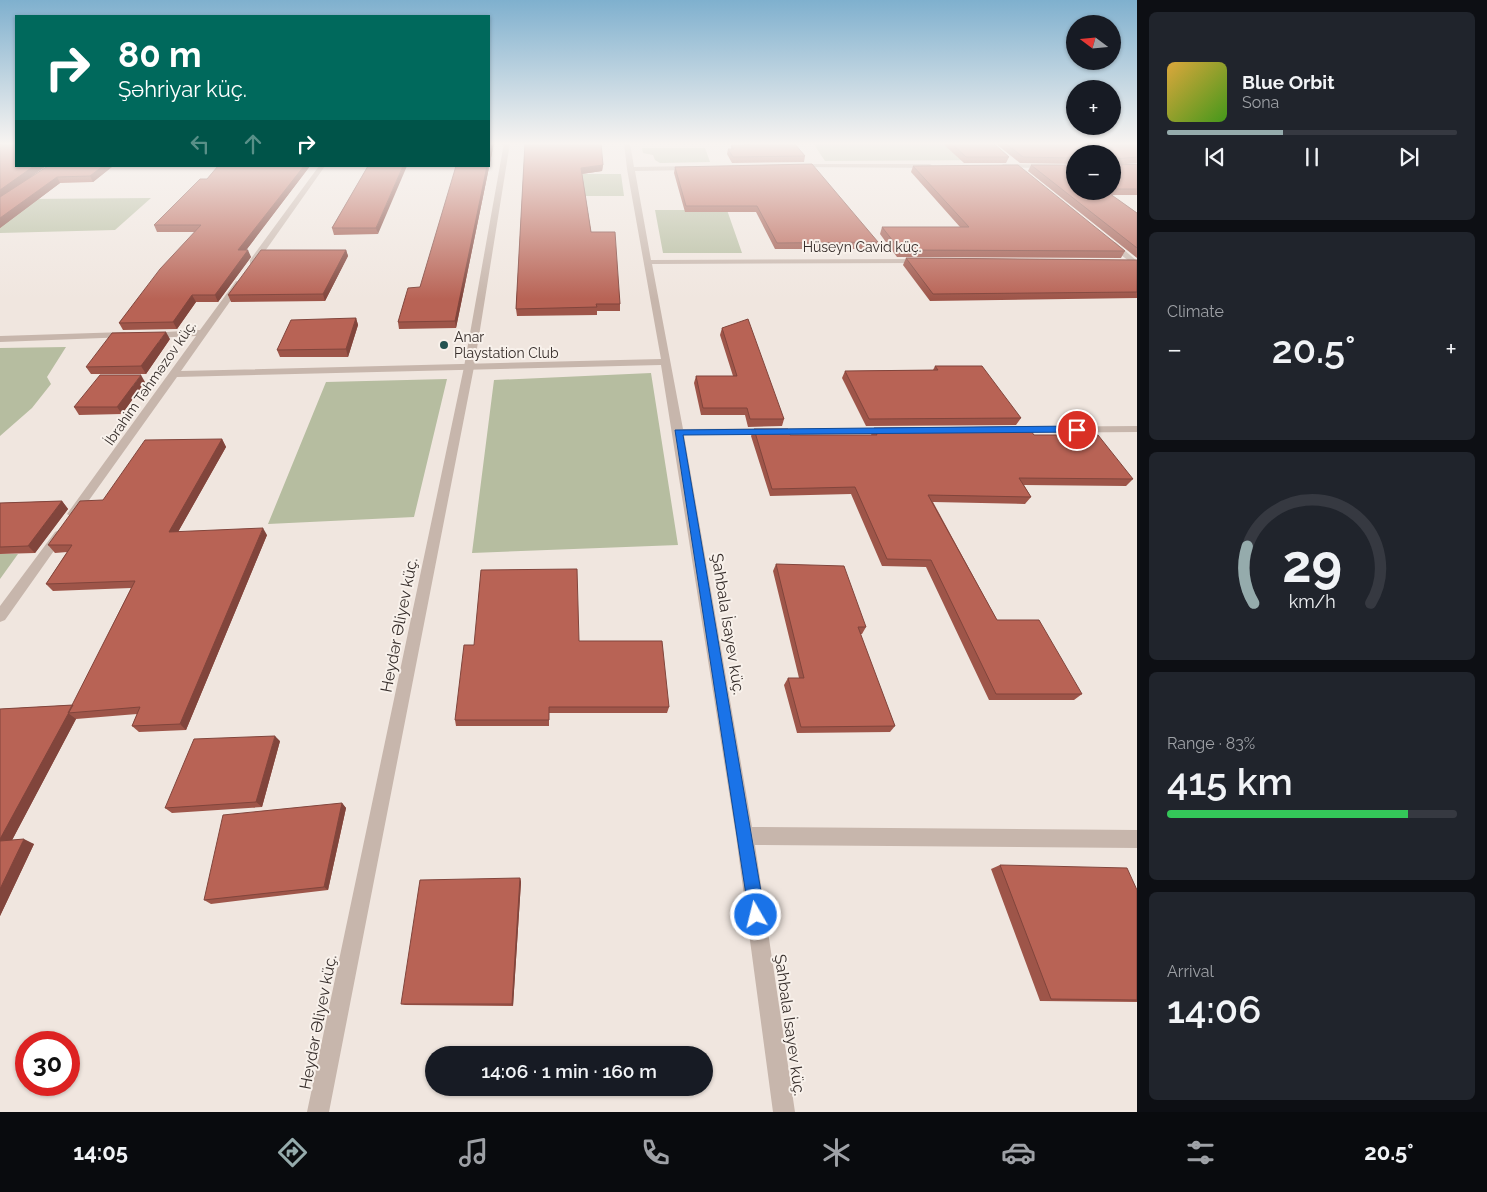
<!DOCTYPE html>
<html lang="en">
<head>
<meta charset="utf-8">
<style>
	body { margin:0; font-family:Raleway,sans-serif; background:#20242c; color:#f1f3f6; height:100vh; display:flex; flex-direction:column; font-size:19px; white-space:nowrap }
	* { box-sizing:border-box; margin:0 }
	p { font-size:16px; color:#9ea1a6 }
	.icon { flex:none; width:28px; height:28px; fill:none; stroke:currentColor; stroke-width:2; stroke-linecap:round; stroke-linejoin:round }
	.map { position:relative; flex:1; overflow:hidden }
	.side { display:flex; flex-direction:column; gap:12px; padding:12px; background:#0d0f14; width:350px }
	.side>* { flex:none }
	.top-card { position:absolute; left:15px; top:15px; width:475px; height:152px; border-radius:0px; box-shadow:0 1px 4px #0004; background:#00695c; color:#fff; overflow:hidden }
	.needle { width:32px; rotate:286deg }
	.fabs { position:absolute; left:1066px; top:15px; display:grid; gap:10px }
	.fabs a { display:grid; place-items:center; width:55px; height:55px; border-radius:50%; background:#171b24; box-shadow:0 1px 4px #0004; font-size:25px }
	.speed { position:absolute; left:15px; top:1031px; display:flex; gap:10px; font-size:25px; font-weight:700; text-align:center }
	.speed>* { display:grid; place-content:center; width:65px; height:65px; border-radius:50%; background:#171b24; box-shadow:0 1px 4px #0004; line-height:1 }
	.speed .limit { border:8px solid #d22; background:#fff; color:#111 }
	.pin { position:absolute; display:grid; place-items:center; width:42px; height:42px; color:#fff; margin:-21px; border:2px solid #fff; border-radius:50%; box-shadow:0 1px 5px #0007 }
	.me { position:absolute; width:55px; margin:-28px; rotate:352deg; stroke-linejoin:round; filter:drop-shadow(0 0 4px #0008) }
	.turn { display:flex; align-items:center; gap:18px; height:105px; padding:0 20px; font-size:22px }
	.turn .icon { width:65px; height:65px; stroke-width:2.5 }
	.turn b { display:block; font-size:35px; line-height:42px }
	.lanes { display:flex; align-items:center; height:48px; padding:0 20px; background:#0003; justify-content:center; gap:25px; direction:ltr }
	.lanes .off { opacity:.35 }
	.big { font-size:38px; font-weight:600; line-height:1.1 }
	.side .tile { flex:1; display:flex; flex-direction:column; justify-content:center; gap:8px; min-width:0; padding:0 18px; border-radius:8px; background:#20242c }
	.side .dial { align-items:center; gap:0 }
	.dial svg { height:130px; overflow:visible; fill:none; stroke:#363941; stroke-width:7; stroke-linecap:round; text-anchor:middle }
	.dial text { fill:#f1f3f6; stroke:none }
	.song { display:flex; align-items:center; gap:15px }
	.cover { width:60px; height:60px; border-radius:8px; background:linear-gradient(135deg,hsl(40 70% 55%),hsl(100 70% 35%)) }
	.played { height:5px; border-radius:2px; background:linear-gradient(90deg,#95abac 40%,#363941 40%) }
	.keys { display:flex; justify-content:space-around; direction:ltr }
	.heat { display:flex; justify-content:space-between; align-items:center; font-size:28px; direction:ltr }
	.charge { height:8px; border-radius:4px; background:linear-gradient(90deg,#34c759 83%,#363941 0) }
	.trip { position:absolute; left:425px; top:1046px; width:288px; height:50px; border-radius:25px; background:#171b24; box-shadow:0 1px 4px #0004; font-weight:600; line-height:50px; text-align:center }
	.tabs { display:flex; height:80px; justify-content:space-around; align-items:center; background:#090b0e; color:#9ea1a6 }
	.tabs .icon { width:35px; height:35px }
	.tabs .on { color:#95abac }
	.tabs b { font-size:22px; color:#f1f3f6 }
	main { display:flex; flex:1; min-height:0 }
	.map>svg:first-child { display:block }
	.green { fill:#b6bda0 }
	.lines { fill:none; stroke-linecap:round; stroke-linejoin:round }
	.minor { fill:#c7b6ac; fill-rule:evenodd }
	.tertiary { fill:#c7b6ac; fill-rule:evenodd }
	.wall { fill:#9e5549 }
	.shaded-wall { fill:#81453c }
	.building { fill:#b86355; stroke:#81453c }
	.route { fill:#1a73e8; stroke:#114b97 }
	.poi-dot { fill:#245351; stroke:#f8f1eb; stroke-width:2 }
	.labels { text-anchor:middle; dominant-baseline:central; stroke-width:4; stroke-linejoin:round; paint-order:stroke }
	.far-street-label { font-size:14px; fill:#362d2a; stroke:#f8f1eb }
	.far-poi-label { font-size:14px; fill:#362d2a; stroke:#f8f1eb; text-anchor:start }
	.street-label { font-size:16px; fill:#362d2a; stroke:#f8f1eb }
</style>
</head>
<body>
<main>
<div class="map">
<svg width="1137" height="1112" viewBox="0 0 1137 1112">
	<rect width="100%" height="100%" fill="#f0e6df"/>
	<path class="green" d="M813,143H977L996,160L825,161Z
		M642,148H705L710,162L660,163L655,160L653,155L643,153Z
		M569,174H621L624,196H570Z
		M151,198L115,230L0,233V220L24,199Z
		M655,210H727L742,253H663Z
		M66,347L47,377L51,384L32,408L0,436V348Z
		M651,373L678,545L472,553L494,380Z
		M447,379L414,517L268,524L326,382Z
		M0,554H18L0,579Z"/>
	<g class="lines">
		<path class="minor" d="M624,143H630L634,167L690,166L693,168L690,170L635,171L651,260L922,259L926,261L922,263L652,264L683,429L890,428L895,431L890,434L684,435L752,827L1137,830V848L755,845L795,1112H773L736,836L661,365L177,377L77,517L73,518L67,514L196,336L152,338L148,335L149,333L200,330L236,281L243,283L181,371L661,359L627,169Z
			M798,164H930L933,166L930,168L796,167Z
			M1003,164L1075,165V169L1001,167Z
			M319,166H325L256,264H250V260Z
			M1109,242H1115L1137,261V267L1109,246Z
			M125,332L129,335L128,337L0,342V336Z
			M1137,426V432L1013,433L1008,430L1013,427Z
			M59,530L65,535L63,538L5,620L0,622V606L55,532Z"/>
		<path class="tertiary" d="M504,143H510L474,367L329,1112H307L464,367Z"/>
	</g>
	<path class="wall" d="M0,143H16V166H46L29,178L48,166H113L93,182L60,183L0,228Z
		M489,143H494L456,328L399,329L398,322L420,287Z
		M525,143L603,165L602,171L582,174L591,232L620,304V311H597V315L517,316L516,309Z
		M744,143H794L805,156L804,162L732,163L727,154L728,149H731V145H744Z
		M942,143H993L1009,157L1006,163H964Z
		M995,143H1137V163L1115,165L1137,164V195H1111L1137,213V258L1028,171L1031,165L1075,191H1112V154H1075V164L1020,163Z
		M218,166H310L246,250L251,257L218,302H196L177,329L123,330L119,323L195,232H157L154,225L207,179Z
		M368,166L378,234L334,235L332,228Z
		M913,166L1125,251L1121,258L897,257L880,234L882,227H960L911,172Z
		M675,167L878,242L876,249H775L756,212H685L674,173Z
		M346,250L348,256L325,301L231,302L228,295Z
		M906,258L1137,260V298L930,301L903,265Z
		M356,318L358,325L348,357H280L277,350Z
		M722,328L784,419L782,426L748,427L745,415H701L694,383L696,376H733L720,335Z
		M170,339L146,374H91L86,367Z
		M935,366L1021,418L1016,425L866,426L842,378L845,371L933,370Z
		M145,382L122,414L79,415L74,407Z
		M874,428L1034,435L1133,479L1126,486L1024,485L1031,497L1025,504L933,502L997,620L1082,694L1074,700H989L926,567L882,566L851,494L770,496L751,436L754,429L790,435H871Z
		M222,439L226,447L178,532L267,535L186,730L139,732L132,726L137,714L76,719L12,840L34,844L0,916V709L73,705L131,588L53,591L46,584L67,552L55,553L48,545L103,500Z
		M62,501L68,509L35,553L0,554V503Z
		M776,564L866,627L862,634H860L895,726L890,732L797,733L784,685L788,678H799L773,571Z
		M579,641L669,707L667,713H549V726H456L455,720Z
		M280,741L262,807L172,813L165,808Z
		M342,803L346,808L328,890L211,904L204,900Z
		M1000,865L1137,890V1002L1040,1001L991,869Z
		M520,878L521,882L513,1006L405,1005L401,1004Z"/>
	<path class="shaded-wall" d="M492,143H494L456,328L455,321L487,166H489V160Z
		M603,165L602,171L581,174V168Z
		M34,166H46L0,199V190Z
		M103,166H113L93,182L90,176Z
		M304,166H310L241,257L238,250Z
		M403,166H407L378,234L376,228Z
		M57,177L60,183L0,228V218Z
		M248,250L251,257L218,302L215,295Z
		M346,250L348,256L325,301L323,294Z
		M192,295L196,302L177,329L173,322Z
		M356,318L358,325L348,357L346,349Z
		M166,332L170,339L146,374L141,366Z
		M141,375L145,382L122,414L117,407Z
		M222,439L226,447L174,539L169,532Z
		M62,501L68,509L35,553L28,546Z
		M263,528L267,535L186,730L180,724Z
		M68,713L76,719L9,846L0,842V839Z
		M275,736L280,741L262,807L256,802Z
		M342,803L346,808L328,890L324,887Z
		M24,839L34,844L0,916V889Z
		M520,878L521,882L513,1006L512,1004Z"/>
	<path class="building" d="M0,143H16V166H34L0,190Z
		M489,143H492L489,160Z
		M525,143H601L603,165L581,168L591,232H615L620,304H596L597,307L516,309Z
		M748,143H794L805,156L733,157L728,149H734L731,145H749Z
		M951,143H993L1009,157H966Z
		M1005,143H1137V157L1114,159L1116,165L1137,164V189H1112V154H1075V158L1023,157Z
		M812,164L878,242L777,243L757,206H686L675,167Z
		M1018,165L1125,251L900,250L882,227H969L913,166Z
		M1031,165H1075V191H1106L1137,213V248Z
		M48,166H103L90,176L57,177L0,218V197Z
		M218,166H304L238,250H248L215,295H192L173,322L119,323L160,269L201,225H154L200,179H207Z
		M368,166H403L376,228H332Z
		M456,166H487L455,321L398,322L408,288L420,287Z
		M261,250H346L323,294L228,295Z
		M906,258L1137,260V292L933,294Z
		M356,318L346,349L277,350L291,320Z
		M748,319L784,419H750L747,408H703L696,376H737L722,328Z
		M166,332L141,366L86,367L112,333Z
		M935,366H982L1021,418L869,419L845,371L938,370Z
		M100,375H141L117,407H74Z
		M1028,427L1034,435H1098L1133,479L1019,478L1031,497L928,495L997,620H1039L1082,694H996L931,560L887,559L855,487L772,489L754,429H788L790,435H877L874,428Z
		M222,439L169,532L263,528L180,724L132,726L140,707L68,713L135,581L46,584L72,545H48L80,501L103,500L145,440Z
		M62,501L28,546L0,547V503Z
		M776,564L844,566L866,627H858L895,726L801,727L788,678H804Z
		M577,569L579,641H662L669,707H549V720H455L464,645H474L481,570Z
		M73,705L0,839V709Z
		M275,736L256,802L165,808L194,739Z
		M342,803L324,887L204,900L223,815Z
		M24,839L0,889V841Z
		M1000,865L1127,868L1137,890V1000L1051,999Z
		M520,878L512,1004H401L420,880Z"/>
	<linearGradient id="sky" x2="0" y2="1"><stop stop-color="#7fb0ce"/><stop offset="0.48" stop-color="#f8f4f1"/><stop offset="1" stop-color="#f8f4f1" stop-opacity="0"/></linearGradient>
	<rect width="1137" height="299" fill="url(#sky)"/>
	<path class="route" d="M1077,426L1082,430L1080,432L683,435L765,915L762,921L756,923L750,921L675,430Z"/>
	<circle class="poi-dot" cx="444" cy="345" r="5"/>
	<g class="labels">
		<g class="far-street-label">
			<text x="862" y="247">Hüseyn Cavid küç.</text>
			<text transform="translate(150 383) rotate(-55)">İbrahim Təhməzov küç.</text>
		</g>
		<g class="far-poi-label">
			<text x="454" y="337">Anar<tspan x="454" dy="16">Playstation Club</tspan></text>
		</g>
		<g class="street-label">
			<text transform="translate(728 624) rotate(81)">Şahbala İsayev küç.</text>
			<text transform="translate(399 625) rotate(-79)">Heydər Əliyev küç.</text>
			<text transform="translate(318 1022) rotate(-79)">Heydər Əliyev küç.</text>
			<text transform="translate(790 1025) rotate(82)">Şahbala İsayev küç.</text>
		</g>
	</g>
</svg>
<div class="fabs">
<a><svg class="needle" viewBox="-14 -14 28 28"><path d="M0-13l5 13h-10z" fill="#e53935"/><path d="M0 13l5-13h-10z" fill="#9ea1a6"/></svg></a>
<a>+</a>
<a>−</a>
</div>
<div class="speed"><div class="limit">30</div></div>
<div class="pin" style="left:1077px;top:430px;background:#d93025"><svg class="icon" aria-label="arrive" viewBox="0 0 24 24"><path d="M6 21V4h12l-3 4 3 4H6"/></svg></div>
<svg class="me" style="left:756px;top:915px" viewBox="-20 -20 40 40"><circle r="17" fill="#1a73e8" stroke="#fff" stroke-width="3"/><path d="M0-11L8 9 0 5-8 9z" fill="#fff"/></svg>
<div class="trip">14:06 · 1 min · 160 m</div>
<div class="top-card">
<div class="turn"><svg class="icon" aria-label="right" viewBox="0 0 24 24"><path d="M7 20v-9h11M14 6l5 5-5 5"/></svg><div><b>80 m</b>Şəhriyar küç.</div></div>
<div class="lanes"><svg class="icon off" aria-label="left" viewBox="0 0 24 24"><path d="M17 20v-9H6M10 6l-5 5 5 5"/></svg><svg class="icon off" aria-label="ahead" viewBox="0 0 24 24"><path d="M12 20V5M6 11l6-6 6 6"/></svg><svg class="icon" aria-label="right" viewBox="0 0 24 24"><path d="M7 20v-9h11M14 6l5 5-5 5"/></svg></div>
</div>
</div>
<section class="side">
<div class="tile">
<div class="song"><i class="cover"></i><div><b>Blue Orbit</b><p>Sona</p></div></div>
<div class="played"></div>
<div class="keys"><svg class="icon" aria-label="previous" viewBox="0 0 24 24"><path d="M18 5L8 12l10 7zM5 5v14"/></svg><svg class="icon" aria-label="pause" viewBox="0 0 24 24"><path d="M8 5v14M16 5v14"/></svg><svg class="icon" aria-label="next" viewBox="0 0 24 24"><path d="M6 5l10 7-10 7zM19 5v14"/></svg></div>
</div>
<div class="tile"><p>Climate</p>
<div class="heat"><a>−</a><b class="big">20.5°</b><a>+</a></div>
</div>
<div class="tile dial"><svg viewBox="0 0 100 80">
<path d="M14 69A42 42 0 1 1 86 69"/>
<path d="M14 69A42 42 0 0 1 10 34" stroke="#95abac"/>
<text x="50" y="56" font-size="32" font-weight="700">29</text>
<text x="50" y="72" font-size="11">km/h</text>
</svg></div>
<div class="tile"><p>Range · 83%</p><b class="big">415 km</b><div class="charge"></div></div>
<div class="tile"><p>Arrival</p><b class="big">14:06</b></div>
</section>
</main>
<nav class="tabs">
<b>14:05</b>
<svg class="icon on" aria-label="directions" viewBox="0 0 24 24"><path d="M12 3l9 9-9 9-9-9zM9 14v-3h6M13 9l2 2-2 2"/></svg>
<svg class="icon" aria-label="music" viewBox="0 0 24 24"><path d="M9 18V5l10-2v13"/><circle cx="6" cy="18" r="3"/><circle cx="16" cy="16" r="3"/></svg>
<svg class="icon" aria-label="phone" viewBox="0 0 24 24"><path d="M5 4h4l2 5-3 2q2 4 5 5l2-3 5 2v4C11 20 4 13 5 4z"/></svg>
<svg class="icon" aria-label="climate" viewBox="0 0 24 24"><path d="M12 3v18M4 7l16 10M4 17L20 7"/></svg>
<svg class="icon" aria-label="car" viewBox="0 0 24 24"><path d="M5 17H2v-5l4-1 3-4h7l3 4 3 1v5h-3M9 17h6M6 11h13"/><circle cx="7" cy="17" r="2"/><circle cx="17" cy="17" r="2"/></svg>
<svg class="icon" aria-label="filters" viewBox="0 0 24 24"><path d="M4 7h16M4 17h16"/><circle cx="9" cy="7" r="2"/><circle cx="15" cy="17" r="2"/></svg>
<b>20.5°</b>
</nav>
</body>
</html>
